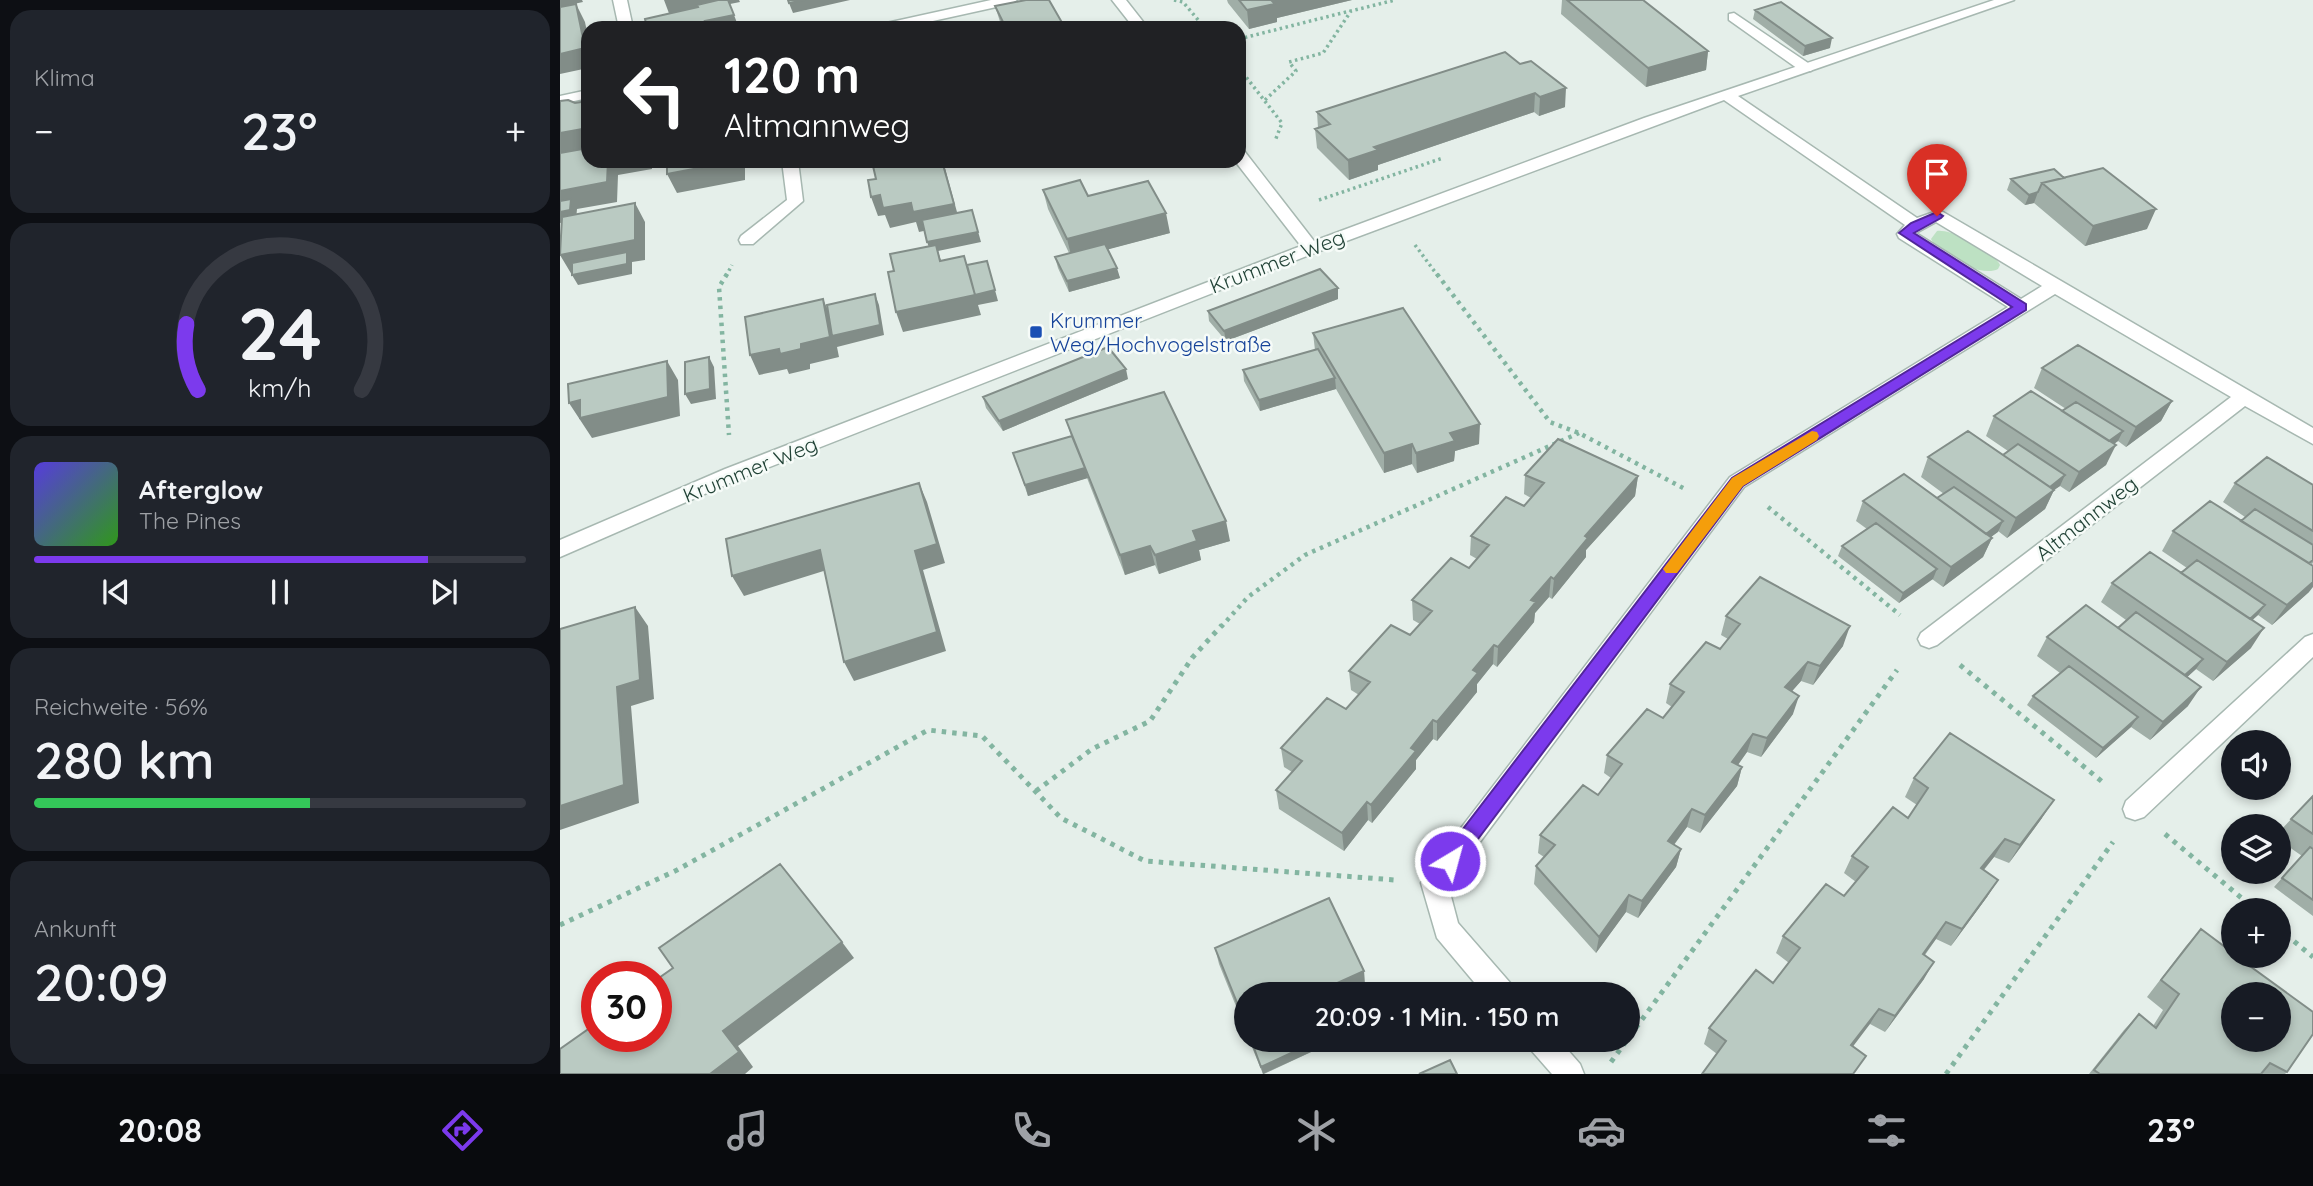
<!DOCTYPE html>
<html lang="de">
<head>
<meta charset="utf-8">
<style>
	body { margin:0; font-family:Quicksand,sans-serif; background:#20242c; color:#f1f3f6; height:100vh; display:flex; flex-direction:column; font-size:26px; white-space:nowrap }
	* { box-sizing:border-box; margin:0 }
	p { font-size:23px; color:#9ea1a6 }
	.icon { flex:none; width:38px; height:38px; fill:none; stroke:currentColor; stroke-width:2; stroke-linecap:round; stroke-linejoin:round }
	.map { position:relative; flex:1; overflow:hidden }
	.side { display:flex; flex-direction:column; gap:10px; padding:10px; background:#0d0f14; width:560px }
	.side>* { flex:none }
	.top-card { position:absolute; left:21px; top:21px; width:665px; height:147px; border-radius:21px; box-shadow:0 4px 10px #0003; background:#202124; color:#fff; overflow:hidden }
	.buttons { position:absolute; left:1661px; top:730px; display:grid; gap:14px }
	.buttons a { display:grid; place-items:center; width:70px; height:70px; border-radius:50%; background:#171b24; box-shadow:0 4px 10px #0003; font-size:35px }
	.speed { position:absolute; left:21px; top:961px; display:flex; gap:14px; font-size:35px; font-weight:700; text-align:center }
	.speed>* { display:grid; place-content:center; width:91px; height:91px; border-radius:50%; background:#171b24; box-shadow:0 4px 10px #0003; line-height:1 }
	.speed .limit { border:10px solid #d22; background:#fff; color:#111 }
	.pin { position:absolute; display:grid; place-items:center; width:60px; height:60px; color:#fff; margin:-72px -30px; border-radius:50% 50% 50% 0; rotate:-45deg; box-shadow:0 0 7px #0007 }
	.pin .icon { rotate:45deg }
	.me { position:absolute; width:77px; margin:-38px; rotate:37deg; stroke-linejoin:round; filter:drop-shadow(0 0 5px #0008) }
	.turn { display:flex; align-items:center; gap:24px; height:147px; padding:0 28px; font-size:32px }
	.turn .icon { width:91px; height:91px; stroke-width:2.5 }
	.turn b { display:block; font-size:49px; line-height:60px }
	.big { font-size:52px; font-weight:600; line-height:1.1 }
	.side .card { flex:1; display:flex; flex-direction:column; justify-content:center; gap:10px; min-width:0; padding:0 24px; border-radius:21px; background:#20242c }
	.side .dial { align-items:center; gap:0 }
	.dial svg { height:182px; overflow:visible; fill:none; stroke:#363941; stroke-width:7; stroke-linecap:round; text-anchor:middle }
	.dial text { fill:#f1f3f6; stroke:none }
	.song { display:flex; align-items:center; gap:21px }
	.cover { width:84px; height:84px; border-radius:10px; background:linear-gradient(135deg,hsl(250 70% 55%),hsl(110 70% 35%)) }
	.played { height:7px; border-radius:4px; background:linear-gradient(90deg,#7c3aed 80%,#363941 80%) }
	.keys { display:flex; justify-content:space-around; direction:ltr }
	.heat { display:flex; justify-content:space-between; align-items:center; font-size:38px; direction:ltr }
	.charge { height:10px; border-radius:5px; background:linear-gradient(90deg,#34c759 56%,#363941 0) }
	.trip { position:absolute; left:674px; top:982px; width:406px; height:70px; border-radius:35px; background:#171b24; box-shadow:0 4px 10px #0003; font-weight:600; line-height:70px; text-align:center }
	.tab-bar { display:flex; height:112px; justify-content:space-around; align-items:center; background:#090b0e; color:#9ea1a6 }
	.tab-bar .icon { width:49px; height:49px }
	.tab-bar .current { color:#7c3aed }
	.tab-bar b { font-size:32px; color:#f1f3f6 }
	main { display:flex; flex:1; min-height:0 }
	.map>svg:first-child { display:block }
	.green { fill:#bde1c3 }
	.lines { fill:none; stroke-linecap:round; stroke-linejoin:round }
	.lane-casing { stroke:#a7b8b1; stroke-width:3 }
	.street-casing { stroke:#a7b8b1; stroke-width:3 }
	.path-far2 { stroke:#83b5a1; stroke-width:3.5; stroke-dasharray:2.5 3.5; stroke-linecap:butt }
	.path-far1 { stroke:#83b5a1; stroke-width:4.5; stroke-dasharray:3.5 5; stroke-linecap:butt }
	.path { stroke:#83b5a1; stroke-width:5; stroke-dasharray:4.5 6; stroke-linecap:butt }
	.lane { fill:#fff; fill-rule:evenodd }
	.street { fill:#fff; fill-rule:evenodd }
	.wall { fill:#a0aea7 }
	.shaded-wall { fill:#828d88 }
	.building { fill:#bacac2; stroke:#828d88; stroke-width:2; fill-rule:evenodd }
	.route { fill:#7c3aed; stroke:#51269a; stroke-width:2 }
	.slow { fill:#f59e0b }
	.transit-dot { fill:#1a4fb4; stroke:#f6fbf8; stroke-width:2.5 }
	.labels { text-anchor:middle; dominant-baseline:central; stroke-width:5; stroke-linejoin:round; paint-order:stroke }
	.street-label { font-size:21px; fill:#224337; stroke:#f6fbf8 }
	.transit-label { font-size:21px; fill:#164399; stroke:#f6fbf8; text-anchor:start }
</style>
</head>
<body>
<main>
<section class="side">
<div class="card"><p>Klima</p>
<div class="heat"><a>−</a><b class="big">23°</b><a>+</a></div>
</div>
<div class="card dial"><svg viewBox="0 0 100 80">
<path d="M14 69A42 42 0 1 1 86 69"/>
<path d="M14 69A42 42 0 0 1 9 40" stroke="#7c3aed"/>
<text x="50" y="56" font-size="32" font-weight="700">24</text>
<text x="50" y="72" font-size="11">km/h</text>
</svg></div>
<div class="card">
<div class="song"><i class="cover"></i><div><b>Afterglow</b><p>The Pines</p></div></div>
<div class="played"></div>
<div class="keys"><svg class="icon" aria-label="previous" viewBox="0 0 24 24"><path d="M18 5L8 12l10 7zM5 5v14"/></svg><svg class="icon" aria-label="pause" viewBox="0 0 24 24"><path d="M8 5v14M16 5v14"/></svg><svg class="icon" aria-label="next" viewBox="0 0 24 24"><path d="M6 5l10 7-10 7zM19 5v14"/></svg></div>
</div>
<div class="card"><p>Reichweite · 56%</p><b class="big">280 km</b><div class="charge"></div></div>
<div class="card"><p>Ankunft</p><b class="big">20:09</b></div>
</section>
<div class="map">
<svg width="1753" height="1074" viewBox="0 0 1753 1074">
	<rect width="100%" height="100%" fill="#e5efea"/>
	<path class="green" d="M1377,231C1393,229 1434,251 1440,265L1438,269C1421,278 1379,255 1371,239Z"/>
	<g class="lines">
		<g class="lane-casing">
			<path id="lane" d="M1174,13L1251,65L1253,68L1251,71H1241L1169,20V14Z
				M222,161H238L243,201L193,244H181L179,240L181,236L227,200Z"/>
		</g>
		<g class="street-casing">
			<path id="street" d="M53,0H67L73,28H59Z
				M431,0H457L450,4L341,28H315L322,24Z
				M552,0H566L588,28H574Z
				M1434,0H1454L1178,96L1357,218L1377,211L1383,212L1753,428V444L1685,406L1377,645L1369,648L1361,645L1358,639L1361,633L1671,397L1495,294L1184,487L888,885L898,923L952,985L956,994H924L877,938L861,883L865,875L1170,477L1448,307L1339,238L1337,234L1345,225L1164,100L757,252L179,479L0,557V540L165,469L741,246L675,161H679V150L685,152L754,241L1084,118ZM1376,222L1482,286L1461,299L1356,233Z
				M28,90V98L0,104V96Z
				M1753,634V657L1584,817L1575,820L1566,817L1563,809L1566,801L1745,637Z
				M967,1040H999L1020,1064L1024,1074H992L971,1050Z"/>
		</g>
		<path class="path-far2" d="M614,0L623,2L645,28
			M679,39L790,11
			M679,68L722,123L715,141
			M705,100L736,71L729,62L763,53L791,11L835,0
			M759,200L883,158
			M855,245L878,276
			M166,276L172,265"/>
		<path class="path-far1" d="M167,274L159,287L169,435
			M877,274L990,422L1019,433L1125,489
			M1208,507L1340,615
			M661,627L688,597L745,555L1019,433"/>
		<path class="path" d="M1400,665L1545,784
			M476,791L532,749L590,721L632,658L662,625
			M1605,834L1696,910
			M0,925L117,870L368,730L422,736L501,818L585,861L835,880
			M1718,928L1753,957
			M1051,1062L1337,670
			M1386,1074L1553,842"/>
		<use href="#lane" class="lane"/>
		<use href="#street" class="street"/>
	</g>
	<path class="wall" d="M667,0H792L717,18V22L689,29L668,3Z
		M1002,0H1083L1148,51L1146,70L1086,87L1001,14Z
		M435,6L505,28H442Z
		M1195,10L1270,48L1243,56L1193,19Z
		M945,52L1005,107L979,116L974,112L818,165V170L789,180L757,148L755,129L758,128L757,112Z
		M1504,178L1587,229L1525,246L1474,203L1465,205L1447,190L1451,179Z
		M483,190L528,196L610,233L548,249L560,278L509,292L498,268L495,257L509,253L488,209Z
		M778,299L666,341L649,321L648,311Z
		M753,333L919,444L895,451L894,461L857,473L852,464L824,473L776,389L700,411L684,381L683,370L755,350Z
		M1482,368L1612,401L1601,421L1566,447L1558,441L1554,444L1546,465L1509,492L1500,486L1494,490L1485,509L1447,538L1438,531L1431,537L1432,538L1423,557L1383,587L1372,579L1339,603L1278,556L1282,546L1307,529L1296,521L1303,501L1377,498L1384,494L1361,477L1368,457L1443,455L1448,451L1426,436L1434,416L1502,411L1506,409L1474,388Z
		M568,379L443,431L426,408L423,397Z
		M506,420L670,541L639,550L641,560L599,574L595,565L565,575L527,478L468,496L453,453L511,436Z
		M965,475L1078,476L1075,496L1026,550V557L992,599L989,597L975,613L974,622L937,667L933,664L917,684V692L877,741L873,739L856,760V769L812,823L808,820L784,851L719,809L716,790L732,772L724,767L721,748L786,709L799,695L791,690L789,671L850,635L860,624L853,620L852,600L909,568L917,559L910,555L911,536L964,506L971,498L964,494Z
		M1675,483L1753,485V563L1751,565L1749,592L1712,625L1698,615L1692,620L1691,648L1653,681L1636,669L1627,677L1628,706L1590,740L1571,727L1536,758L1467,705L1473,696L1500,673L1477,656L1487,637L1558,628L1566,620L1541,602L1552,583L1621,573L1627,568L1602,551L1613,531L1681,521L1685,517L1663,502Z
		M1166,616L1283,646L1253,685L1241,681L1232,691L1233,714L1201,757L1187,752L1178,765L1182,767L1177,786L1140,833L1127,827L1114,845L1121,849L1116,867L1078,918L1066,912L1036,953L974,884L976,866L984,857L978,853L980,835L1038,795L1051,778L1044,773L1047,755L1103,718L1112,707L1106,703L1110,684L1160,649L1168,639L1161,635Z
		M1354,778L1482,818L1449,863L1434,857L1424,870L1438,880L1427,897L1391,946L1376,939L1365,955L1364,979L1325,1032L1310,1024L1157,1054L1144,1044L1149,1028L1213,983L1229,963L1216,953L1223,936L1284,896L1296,882L1284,873L1292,856L1348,818L1357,805L1345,797Z
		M1753,796V916L1714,887L1742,856L1718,839V833Z
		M1641,929L1727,1072L1725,1074H1529L1564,1030L1579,1014L1593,1026L1603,1010L1587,997L1626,946Z
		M655,948L804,971L805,988L791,994H686V1031L659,964Z
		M689,1040H777L704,1074H703Z"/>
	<path class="shaded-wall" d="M0,0H22L23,2L0,7Z
		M104,0H179L180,2L110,16Z
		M245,0H290L233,13L229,3Z
		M715,0H792L717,18V22L689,29L687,10Z
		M16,4L25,22L28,37V68L0,74V54Z
		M174,15L179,28H137L145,21Z
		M1272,38L1270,48L1243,56L1245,46Z
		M1148,51L1146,70L1086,87L1088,68Z
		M1006,88L1005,107L979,116L980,97Z
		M975,93L974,112L818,165V170L789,180L788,160L814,147Z
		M28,128V149L0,154V133Z
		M48,161H92V169L58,175L57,202L17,209L16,220L0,223V191Z
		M176,161H201L185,164V180L117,193L107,174Z
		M383,161L400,223L359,232L356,222L330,228L325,215L318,216L311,197Z
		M1478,192L1474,203L1465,205L1469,195Z
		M75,203L85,222V260L72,262V274L18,285L0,255Z
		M1596,209L1587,229L1525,246L1533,226Z
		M412,210L421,242L378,251L382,264L371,253L367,242Z
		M606,213L610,233L512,259L507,239Z
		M427,261L438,301L418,305L421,315L343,332L336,312L415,295Z
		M557,268L560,278L509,292L507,281Z
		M778,288V299L666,341L664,331Z
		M315,294L319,305L324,335L277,347L279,357L250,364V369L229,374L227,369L199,375L190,355L241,344L263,299L272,319Z
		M149,357L154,367L156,399L131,404L125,394Z
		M107,361L118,380L120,416L32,438L9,403Z
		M566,369L568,379L443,431L439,421Z
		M775,378L776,389L700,411L699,400Z
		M1612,401L1601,421L1566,447L1576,427Z
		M920,424L919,444L895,451L894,461L857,473L856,453L890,433Z
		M1563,431L1558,441L1534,458L1539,448Z
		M852,444V464L824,473V453Z
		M1556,445L1546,465L1509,492L1519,472Z
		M525,468L528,478L468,496L465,485Z
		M1505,475L1500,486L1494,490L1485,509L1447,538L1456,518L1481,493Z
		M1078,476L1075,496L1026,550V557L992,599L994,579L1025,536Z
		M359,483L367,502L385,563L363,570L386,651L294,681L284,662Z
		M666,521L670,541L639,550L641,560L599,574L595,555L633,531Z
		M1443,521L1438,532L1413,550L1418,540Z
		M1432,538L1423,557L1383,587L1391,567Z
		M590,546L595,565L565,575L560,555Z
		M260,550L270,569L184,596L172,576Z
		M1377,569L1373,579L1339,603L1343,593Z
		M991,577L989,597L975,613L974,622L937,667L938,647L971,600Z
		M1753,582V587L1749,592L1712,625L1727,605Z
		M1705,605L1698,615L1674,637L1681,626Z
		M75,607L88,626L94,699L71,706L79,803L0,830V806L57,687Z
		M1290,626L1283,646L1253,685L1260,666Z
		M1704,628L1691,648L1653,681L1667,662Z
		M934,645L933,664L917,684V692L877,741V722L913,670Z
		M1643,659L1636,669L1610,693L1617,682Z
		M1248,662L1241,681L1219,706L1225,687Z
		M1641,687L1628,706L1590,740L1603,722Z
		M1239,696L1233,714L1201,757L1207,738Z
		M1578,717L1571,727L1536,758L1543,748Z
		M873,720V739L856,760V769L812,823L811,805L851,748Z
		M1193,734L1187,752L1167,780L1172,762Z
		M1182,767L1177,786L1140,833L1145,815Z
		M1494,800L1482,818L1449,863L1460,845Z
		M807,802L808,820L784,851L782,833Z
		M1132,809L1127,827L1103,859L1108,841Z
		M1445,839L1434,857L1411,885L1421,868Z
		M1121,849L1116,867L1078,918L1082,901Z
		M1438,880L1427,897L1391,946L1402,929Z
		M1069,895L1066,912L1036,953L1039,937Z
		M1386,922L1376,939L1353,970L1363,954Z
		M282,942L294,958L178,1046L193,1067L185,1074H150L163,1031Z
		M1374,962L1364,979L1325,1032L1335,1016Z
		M804,971L805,988L791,994H753Z
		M1319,1009L1310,1024L1282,1061L1291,1045Z
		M759,1040H777L703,1074L701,1067Z"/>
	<path class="building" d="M158,0H168L174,15L145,21L148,26L137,28H87L85,19L138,7L137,5Z
		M228,0H245L229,3Z
		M466,0H489L504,26L496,28H446L435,6Z
		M679,0H715L712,1L715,4L687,10Z
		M1007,0H1083L1148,51L1088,68Z
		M1221,2L1272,38L1245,46L1195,10Z
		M16,4L25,48L0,54V7Z
		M945,52L960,64L971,61L1006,88L980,97L975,93L814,147L818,150L788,160L755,129L770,124L757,112Z
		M8,100L15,103L28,101V128L0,133V101Z
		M28,148V161H48L47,182L0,191V153Z
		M53,161H73L53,165Z
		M107,161H176L107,174Z
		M337,161H382L394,204L353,212L351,203L323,208L320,195L311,197L308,180L316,179L313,166Z
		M1543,168L1596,209L1533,226L1482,183Z
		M1494,169L1504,178L1482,183L1478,192L1469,195L1451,179Z
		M520,180L528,196L588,181L606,213L507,239L483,190Z
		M11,199L10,210L0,212V201Z
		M75,203V240L0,255L2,217Z
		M412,210L418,232L367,242L362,220Z
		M545,244L557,268L507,281L495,257Z
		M376,245L380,261L404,256L415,295L336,312L328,272L334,271L330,254Z
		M67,252V264L12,275V263Z
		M427,261L435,290L415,295L407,265Z
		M760,269L778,288L664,331L648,311Z
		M315,294L320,325L272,336L267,305Z
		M263,299L270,337L241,344V349L220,354L219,349L190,355L185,317Z
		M843,308L920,424L890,433L895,441L856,453L852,444L824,453L753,333Z
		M1518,345L1612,401L1576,427L1482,368Z
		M548,347L566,369L439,421L423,397Z
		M758,349L775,378L699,400L683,370Z
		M149,357L150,389L125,394V362Z
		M107,361L108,397L20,418V400L9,403L8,384Z
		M1471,391L1556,445L1519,472L1434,416Z
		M604,392L666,521L633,531L637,541L595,555L590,546L560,555L506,420Z
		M1516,402L1563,431L1549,441L1502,411Z
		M1408,431L1494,490L1456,518L1368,457Z
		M512,436L525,468L465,485L453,453Z
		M998,439L1078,476L1025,536L1028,538L994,579L991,577L971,600L976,602L938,647L934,645L913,670L918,673L877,722L873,720L851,748L856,751L811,805L807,802L782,833L716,790L742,761L721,748L767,698L786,709L810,682L789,671L831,625L850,635L872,611L852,600L891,558L909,568L929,545L911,536L946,497L964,506L984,483L965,475Z
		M1458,444L1505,475L1490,487L1443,455Z
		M1707,457L1753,485V531L1675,483Z
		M1344,474L1432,538L1391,567L1303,501Z
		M359,483L377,544L355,551L377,632L284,662L260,550L172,576L166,539Z
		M1394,487L1443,521L1426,534L1377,498Z
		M1650,501L1753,566V582L1727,605L1613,531Z
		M1695,509L1753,545V560L1749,563L1681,521Z
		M1316,523L1377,569L1343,593L1282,546Z
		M1590,552L1704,628L1667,662L1552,583Z
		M1637,560L1705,605L1690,619L1621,573Z
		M1200,577L1290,626L1260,666L1248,662L1225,687L1239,696L1207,738L1193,734L1172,762L1182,767L1145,815L1132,809L1108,841L1121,849L1082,901L1069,895L1039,937L976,866L995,845L980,835L1023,785L1038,795L1062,764L1047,755L1087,709L1103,718L1124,692L1110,684L1146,642L1160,649L1180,624L1166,616Z
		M1526,605L1641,687L1603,722L1487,637Z
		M75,607L80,680L57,687L64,785L0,806V629Z
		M1576,612L1643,659L1625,675L1558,628Z
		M1509,666L1578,717L1543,748L1473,696Z
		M1390,733L1494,800L1460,845L1445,839L1421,868L1438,880L1402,929L1386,922L1363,954L1374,962L1335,1016L1319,1009L1291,1045L1306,1056L1293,1074H1142L1166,1041L1149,1028L1196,970L1213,983L1240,948L1223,936L1266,884L1284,896L1308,867L1292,856L1333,807L1348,818L1368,788L1354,778Z
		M1753,796V834L1731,819Z
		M1750,847L1753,849V900L1722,878Z
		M220,864L282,942L163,1031L179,1052L150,1074H0V1049L37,1023V1036H96V980L113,968L99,948Z
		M769,898L804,971L753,994H686V1025L655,948Z
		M1641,929L1673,953V956H1676L1753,1012V1034L1727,1072L1710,1063L1701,1074H1540L1534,1070L1579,1014L1596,1028L1619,994L1601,980ZM1673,994H1718V1040H1673Z
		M691,1040H759L701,1067Z
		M890,1060L897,1074H859Z"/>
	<path class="route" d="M1377,212L1383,216L1381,218L1354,233L1466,304V310L1183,486L897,867L890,870L883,867L881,861L883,855L1172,478L1452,307L1339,233L1351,223Z"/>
	<path class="slow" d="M1252,431L1257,432L1259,436L1257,440L1183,486L1117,573H1106L1103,569L1106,565L1172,478Z"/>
	<rect class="transit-dot" x="469" y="325" width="14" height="14" rx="3.5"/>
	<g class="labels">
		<g class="street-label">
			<text transform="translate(717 261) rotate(-21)">Krummer Weg</text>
			<text transform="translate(190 469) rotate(-22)">Krummer Weg</text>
			<text transform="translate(1526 518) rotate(-38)">Altmannweg</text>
		</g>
		<g class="transit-label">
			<text x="490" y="320">Krummer<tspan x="490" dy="24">Weg/Hochvogelstraße</tspan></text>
		</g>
	</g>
</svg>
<div class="buttons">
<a><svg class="icon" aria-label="sound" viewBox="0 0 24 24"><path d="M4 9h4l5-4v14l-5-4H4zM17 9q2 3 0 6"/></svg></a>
<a><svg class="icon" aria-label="layers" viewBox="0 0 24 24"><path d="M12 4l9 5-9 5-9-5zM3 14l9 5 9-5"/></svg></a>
<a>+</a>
<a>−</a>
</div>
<div class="speed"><div class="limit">30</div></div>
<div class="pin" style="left:1377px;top:216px;background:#d93025"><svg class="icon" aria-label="arrive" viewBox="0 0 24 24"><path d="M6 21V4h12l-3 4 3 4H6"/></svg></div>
<svg class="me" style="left:890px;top:861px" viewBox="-20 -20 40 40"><circle r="17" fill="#7c3aed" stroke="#fff" stroke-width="3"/><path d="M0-11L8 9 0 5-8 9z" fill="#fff"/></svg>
<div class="trip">20:09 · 1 Min. · 150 m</div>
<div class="top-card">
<div class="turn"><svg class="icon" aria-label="left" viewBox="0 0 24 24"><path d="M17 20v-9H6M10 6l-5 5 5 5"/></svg><div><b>120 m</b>Altmannweg</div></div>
</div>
</div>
</main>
<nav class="tab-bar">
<b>20:08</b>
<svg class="icon current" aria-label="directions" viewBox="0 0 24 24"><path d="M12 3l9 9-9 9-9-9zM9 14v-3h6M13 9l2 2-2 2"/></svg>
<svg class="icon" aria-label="music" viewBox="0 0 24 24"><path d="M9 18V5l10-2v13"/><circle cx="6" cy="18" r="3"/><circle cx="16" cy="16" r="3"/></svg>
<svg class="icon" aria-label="phone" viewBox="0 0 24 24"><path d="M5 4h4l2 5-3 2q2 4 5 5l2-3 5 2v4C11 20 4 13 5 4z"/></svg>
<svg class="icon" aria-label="climate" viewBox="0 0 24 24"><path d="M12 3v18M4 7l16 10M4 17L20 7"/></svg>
<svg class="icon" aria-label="car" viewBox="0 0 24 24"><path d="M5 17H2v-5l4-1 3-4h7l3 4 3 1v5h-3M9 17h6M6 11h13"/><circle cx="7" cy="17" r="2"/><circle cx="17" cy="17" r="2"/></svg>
<svg class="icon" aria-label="filters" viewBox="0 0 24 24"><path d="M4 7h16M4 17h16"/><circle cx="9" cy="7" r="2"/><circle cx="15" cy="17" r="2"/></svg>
<b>23°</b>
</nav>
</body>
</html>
